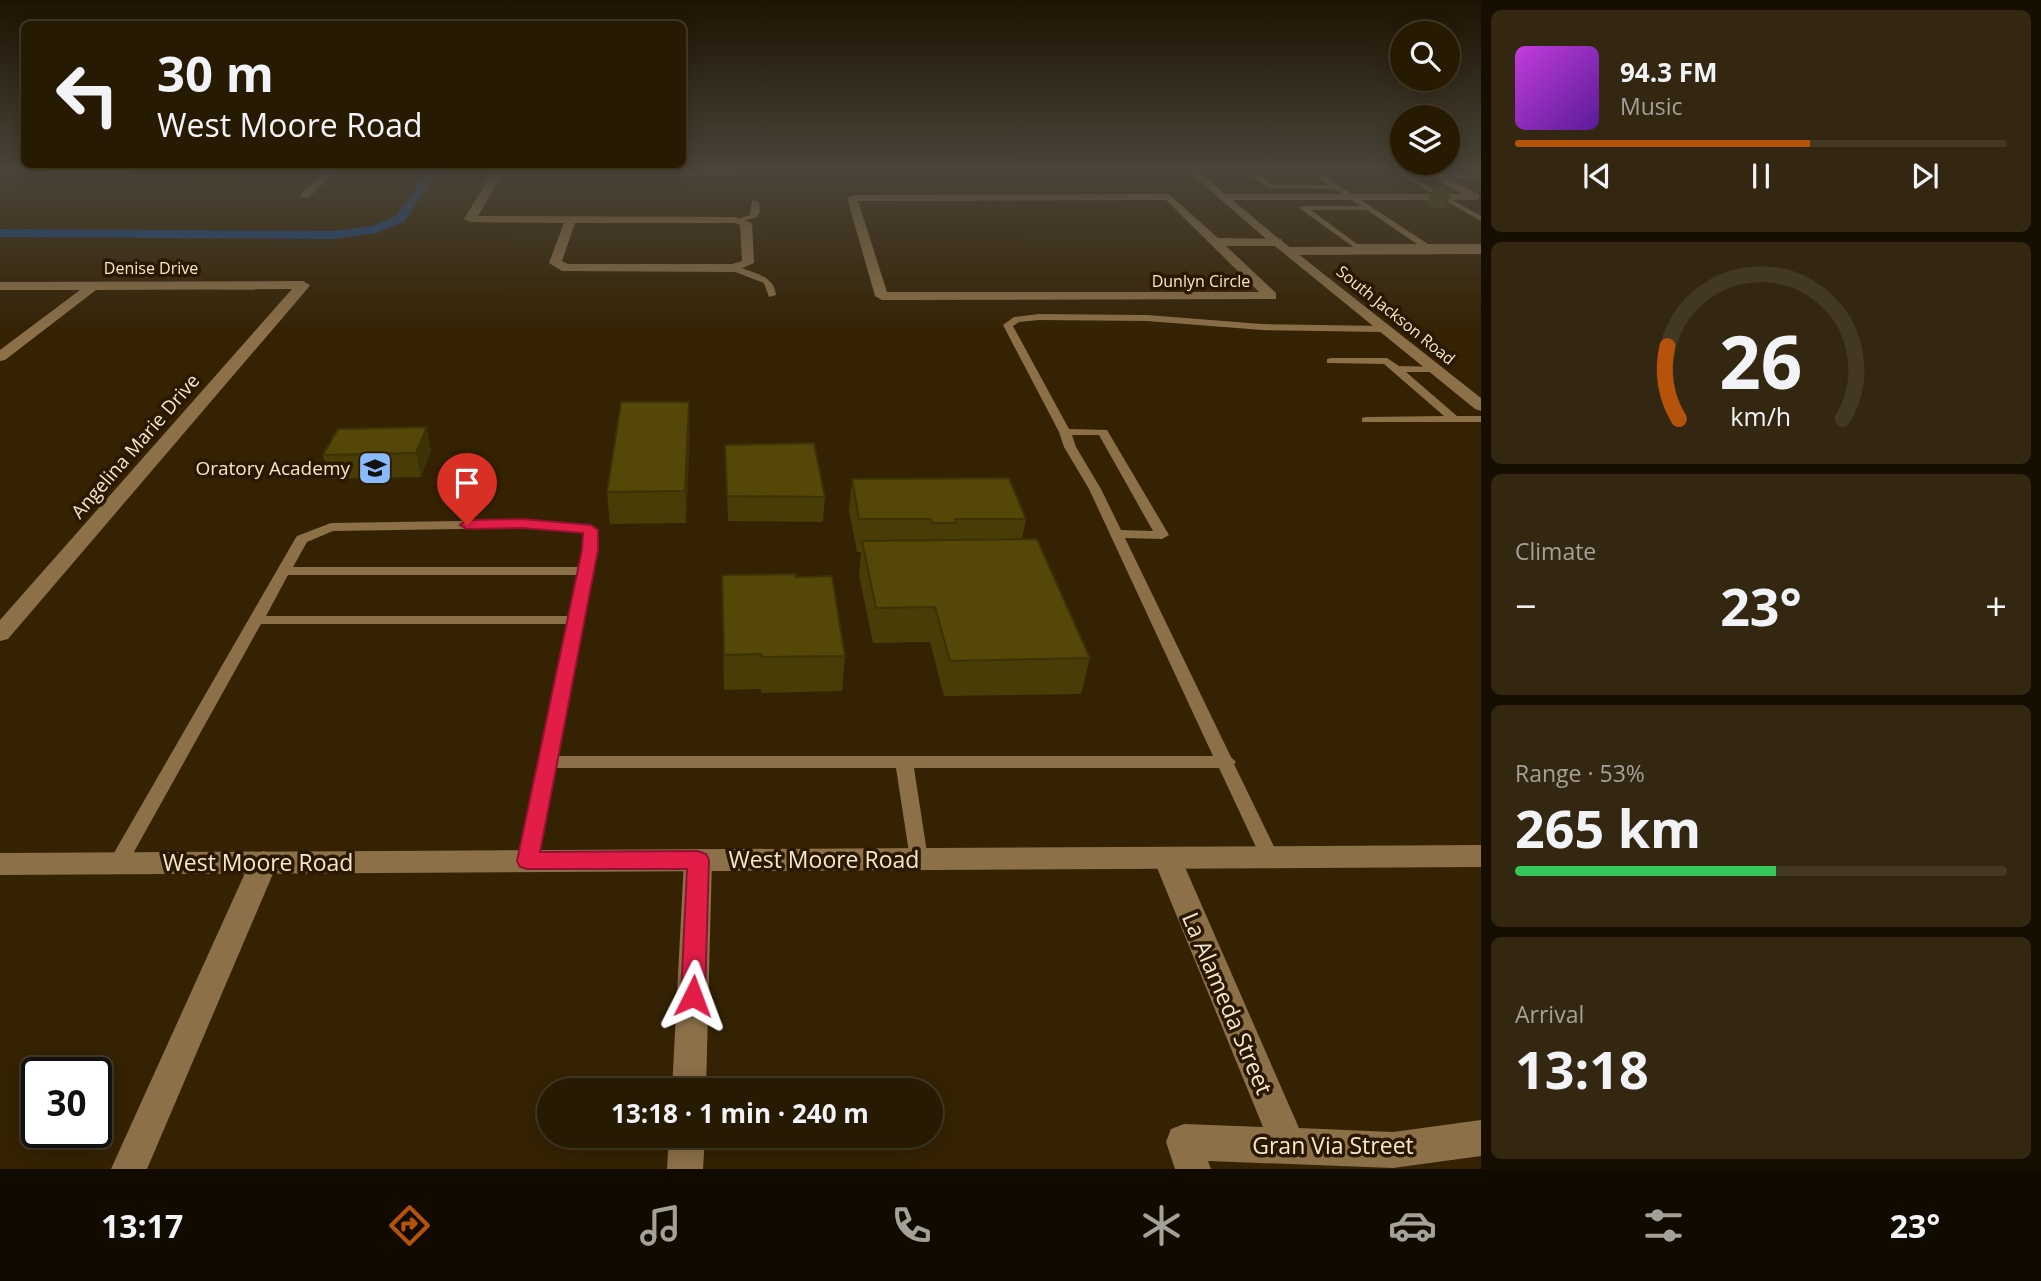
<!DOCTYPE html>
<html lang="en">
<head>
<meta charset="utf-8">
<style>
	body { margin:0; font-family:"Open Sans",sans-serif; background:#332711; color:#f1f3f6; height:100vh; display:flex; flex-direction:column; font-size:26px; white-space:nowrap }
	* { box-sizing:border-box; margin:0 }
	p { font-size:23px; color:#a4a199 }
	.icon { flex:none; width:38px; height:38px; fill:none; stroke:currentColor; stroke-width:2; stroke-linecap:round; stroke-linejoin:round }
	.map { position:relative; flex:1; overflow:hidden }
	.panel { display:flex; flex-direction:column; gap:10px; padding:10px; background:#150e01; width:560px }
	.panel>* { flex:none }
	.banner { position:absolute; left:21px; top:21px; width:665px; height:147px; border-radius:10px; box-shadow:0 4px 18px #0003,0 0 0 2px #433824; background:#271a02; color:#f1f3f6; overflow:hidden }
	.controls { position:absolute; left:1390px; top:21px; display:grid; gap:14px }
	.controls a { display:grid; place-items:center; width:70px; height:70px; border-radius:50%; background:#271a02; box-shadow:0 4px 18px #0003,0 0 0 2px #433824; font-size:35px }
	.speed { position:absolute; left:21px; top:1057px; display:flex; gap:14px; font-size:35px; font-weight:700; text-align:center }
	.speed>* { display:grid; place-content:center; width:91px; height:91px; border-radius:50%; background:#271a02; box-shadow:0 4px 18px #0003,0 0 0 2px #433824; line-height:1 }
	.speed .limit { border:4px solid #111; border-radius:10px; background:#fff; color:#111 }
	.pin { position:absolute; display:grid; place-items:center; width:60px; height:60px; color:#fff; margin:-72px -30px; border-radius:50% 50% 50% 0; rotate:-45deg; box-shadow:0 0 7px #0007 }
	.pin .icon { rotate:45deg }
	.me { position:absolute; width:77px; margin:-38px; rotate:3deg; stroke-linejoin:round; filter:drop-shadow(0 0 5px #0008) }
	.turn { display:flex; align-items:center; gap:24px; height:147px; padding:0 21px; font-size:32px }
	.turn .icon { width:91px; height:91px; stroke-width:2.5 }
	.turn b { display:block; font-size:49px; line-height:60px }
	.big { font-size:52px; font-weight:700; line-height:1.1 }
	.panel .widget { flex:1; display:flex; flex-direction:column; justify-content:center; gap:10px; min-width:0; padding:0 24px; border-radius:10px; background:#332711 }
	.panel .dial { align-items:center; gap:0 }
	.dial svg { height:182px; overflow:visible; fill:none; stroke:#433824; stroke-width:7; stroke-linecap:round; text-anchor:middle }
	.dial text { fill:#f1f3f6; stroke:none }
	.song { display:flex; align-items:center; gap:21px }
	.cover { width:84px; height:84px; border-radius:10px; background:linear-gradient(135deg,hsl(290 70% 55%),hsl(270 70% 35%)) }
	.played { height:7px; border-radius:4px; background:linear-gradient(90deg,#b45309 60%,#433824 60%) }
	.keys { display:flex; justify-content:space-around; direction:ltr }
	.heat { display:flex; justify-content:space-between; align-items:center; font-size:38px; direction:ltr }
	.charge { height:10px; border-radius:5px; background:linear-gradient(90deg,#34c759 53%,#433824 0) }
	.trip { position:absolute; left:537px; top:1078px; width:406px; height:70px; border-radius:35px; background:#271a02; box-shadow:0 4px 18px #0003,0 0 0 2px #433824; font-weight:700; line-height:70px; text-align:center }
	.tab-bar { display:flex; height:112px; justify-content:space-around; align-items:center; background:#100a01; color:#a4a199 }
	.tab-bar .icon { width:49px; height:49px }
	.tab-bar .current { color:#b45309 }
	.tab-bar b { font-size:32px; color:#f1f3f6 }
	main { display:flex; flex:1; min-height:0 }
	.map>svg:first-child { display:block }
	.built { fill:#3c2701 }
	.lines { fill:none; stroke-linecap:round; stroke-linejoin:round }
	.canal { fill:#10478f; fill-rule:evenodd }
	.service { fill:#8b7048; fill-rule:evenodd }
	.minor { fill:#8b7048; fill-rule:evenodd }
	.tertiary { fill:#8b7048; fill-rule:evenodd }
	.secondary { fill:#8b7048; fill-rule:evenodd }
	.wall { fill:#483d07 }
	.shaded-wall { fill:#3b3206 }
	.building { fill:#544708; stroke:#3b3206; stroke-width:2 }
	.route { fill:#e11d48; stroke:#92132f; stroke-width:2 }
	.labels { text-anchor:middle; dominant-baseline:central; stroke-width:7; stroke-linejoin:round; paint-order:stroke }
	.far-street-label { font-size:16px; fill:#f4e6d0; stroke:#2a1800 }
	.street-label { font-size:19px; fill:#f4e6d0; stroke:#2a1800 }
	.poi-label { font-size:19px; fill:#f4e6d0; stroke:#2a1800; text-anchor:end }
	.near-street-label { font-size:23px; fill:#f4e6d0; stroke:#2a1800 }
</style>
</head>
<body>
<main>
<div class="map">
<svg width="1481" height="1169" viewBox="0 0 1481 1169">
	<rect width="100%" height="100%" fill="#342203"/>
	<path class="built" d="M0,170H266L239,191L130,175H0Z"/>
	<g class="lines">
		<path class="canal" d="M429,170H439L404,222L376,233L333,239L0,237V229L333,231L373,226L396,216Z"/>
		<path class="service" d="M156,170L133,175H0V171Z
			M1244,170H1251L1273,185H1329L1308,170H1315L1428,244H1481V248H1355L1299,208L1303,206H1360L1335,189L1269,188ZM1311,210H1367L1417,244H1357Z
			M1392,170H1399L1481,216V221Z
			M752,200L759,202L760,212L757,217L737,223V219L750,215Z
			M730,266H736C753,273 774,275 776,295L769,297L764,283L730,270Z
			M1039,314L1147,315L1262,324L1385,326L1390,329L1385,332L1262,330L1147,321L1039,320L1019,322L1013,326L1069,429L1107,430L1169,535L1162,539L1125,538L1231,757L1236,762L1234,764L1279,857L1277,862L1270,864L1263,862L1219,768H914L928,859L926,864L919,866L912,864L910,859L896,768H554L536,861L534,866L527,868L520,866L518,861L567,624H261L125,868L118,871L111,868L109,863L111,858L295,539L297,536L331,523L522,520L596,527L598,530L597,549L557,756H1213L1089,489L1064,447L1059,432L1003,325L1014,317ZM1072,435H1099L1153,531L1121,530L1101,489L1076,447ZM522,528L584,533L580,567H293L307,542L333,531ZM288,575H578L569,616H266Z
			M1331,358H1387L1399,366L1439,367L1440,369L1435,372H1406L1457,416H1481V422H1362V418L1366,417L1444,416L1384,364L1327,363V359Z"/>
		<path class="minor" d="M328,170H338L309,197H301V193Z
			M494,170H742L741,175L737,176L500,177L478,216L735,217L752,223L754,263L733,272L562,271L549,263L564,223L470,222L464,219ZM575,223H735L740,225L742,261L732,264H568L562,261Z
			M1481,171V177L1451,179L1479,195V199L1475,200H1224L1219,197L1224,194H1461L1436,179V175Z
			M1169,194L1218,238L1281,239L1283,242L1277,246H1226L1276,293V299L882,300L875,296L847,198L852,195ZM1166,200L1259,292H887L858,201Z
			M1481,246V254L1289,255L1283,251L1289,247Z
			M303,281L310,285L308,288L8,639L0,641V620L292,289L96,290L5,360L0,361V350L80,290H0V282Z
			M1167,847L1177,850L1181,858L1299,1128L1393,1132L1481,1120V1156L1393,1168L1208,1161L1211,1169H1175L1166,1142L1171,1129L1184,1124L1263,1127L1153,858L1157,850Z
			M698,849L708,852L712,860L706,1090H672L684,860L688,852Z
			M264,851L274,854L278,862L147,1169H111L250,862L254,854Z
			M669,1136H705L703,1169H667Z"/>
		<path class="tertiary" d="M1481,845V867L0,875V853Z"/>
		<path class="secondary" d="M1187,170H1197L1273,234L1481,398V411L1475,409L1265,238Z"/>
	</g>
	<path class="wall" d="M1433,187L1452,192L1445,208H1434L1427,204Z
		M690,431L686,523L610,524L607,492Z
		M725,445L825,497L823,522L728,521Z
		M431,450L421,477L329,479L323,455Z
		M852,479L1026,519L1022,539L1090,658L1081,694L944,696L930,642L873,643L859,575L861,552H857L849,511Z
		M722,575L796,577L845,656L842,691L761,693V689L724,690Z"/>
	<path class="shaded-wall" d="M689,402L690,431L686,523L685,491Z
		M427,427L431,450L421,477L416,453Z"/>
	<path class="building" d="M1433,187H1443L1452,192H1440Z
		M621,402H689L685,491L607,492Z
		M427,427L416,453L323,455L338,429Z
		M814,443L825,497L727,496L725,445Z
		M1009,478L1026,519H955L956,523H932L930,519H859L852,479Z
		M1037,539L1090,658L950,661L935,607L876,608L862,541Z
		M796,574V577L832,576L845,656L762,657V654L724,655L722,575Z"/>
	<linearGradient id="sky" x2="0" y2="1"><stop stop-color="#1d1302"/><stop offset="0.51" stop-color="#4a4439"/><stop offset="1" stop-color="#4a4439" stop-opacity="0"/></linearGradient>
	<rect width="1481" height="333" fill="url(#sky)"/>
	<path class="route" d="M522,519L591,525L598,530V550L540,852L698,851L706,854L709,860L705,996L701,1004L693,1007L684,1004L681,996L687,869H527L520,867L517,861L582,550L583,533L522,528L467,529L460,525L467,520Z"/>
	<defs>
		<g id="school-square" transform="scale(1.75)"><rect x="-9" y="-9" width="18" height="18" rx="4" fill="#8bbafc" stroke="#2a1800"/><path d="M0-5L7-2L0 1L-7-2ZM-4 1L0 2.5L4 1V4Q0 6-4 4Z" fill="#111"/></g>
	</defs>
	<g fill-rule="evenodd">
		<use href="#school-square" x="375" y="468"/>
	</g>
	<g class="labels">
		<g class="far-street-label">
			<text x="151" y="268">Denise Drive</text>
			<text x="1201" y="281">Dunlyn Circle</text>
			<text transform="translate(1396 315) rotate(39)">South Jackson Road</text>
		</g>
		<g class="street-label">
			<text transform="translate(135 446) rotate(-49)">Angelina Marie Drive</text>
		</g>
		<g class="poi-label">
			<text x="350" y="468">Oratory Academy</text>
		</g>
		<g class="near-street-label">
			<text x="824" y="859">West Moore Road</text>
			<text x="258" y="862">West Moore Road</text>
			<text transform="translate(1228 1003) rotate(67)">La Alameda Street</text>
			<text x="1333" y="1145">Gran Via Street</text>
		</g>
	</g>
</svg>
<div class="controls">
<a><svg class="icon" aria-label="search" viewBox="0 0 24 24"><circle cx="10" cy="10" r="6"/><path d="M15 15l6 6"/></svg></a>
<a><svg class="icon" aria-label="layers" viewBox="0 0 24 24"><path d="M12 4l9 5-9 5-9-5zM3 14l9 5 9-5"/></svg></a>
</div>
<div class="speed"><div class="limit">30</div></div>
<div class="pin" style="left:467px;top:525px;background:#d93025"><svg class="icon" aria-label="arrive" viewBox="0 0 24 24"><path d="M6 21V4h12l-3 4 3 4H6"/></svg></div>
<svg class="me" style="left:693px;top:996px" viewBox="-20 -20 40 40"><path d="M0-17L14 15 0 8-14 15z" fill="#e11d48" stroke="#fff" stroke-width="4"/></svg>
<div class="trip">13:18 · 1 min · 240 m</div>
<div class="banner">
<div class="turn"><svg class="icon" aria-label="left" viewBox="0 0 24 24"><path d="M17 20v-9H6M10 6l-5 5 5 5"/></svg><div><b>30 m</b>West Moore Road</div></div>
</div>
</div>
<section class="panel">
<div class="widget">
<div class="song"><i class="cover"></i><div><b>94.3 FM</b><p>Music</p></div></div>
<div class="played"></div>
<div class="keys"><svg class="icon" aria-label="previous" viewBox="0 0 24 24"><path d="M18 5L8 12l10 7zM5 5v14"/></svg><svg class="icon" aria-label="pause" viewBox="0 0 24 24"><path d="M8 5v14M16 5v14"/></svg><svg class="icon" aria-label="next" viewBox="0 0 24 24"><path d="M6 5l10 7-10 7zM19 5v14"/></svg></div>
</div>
<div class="widget dial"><svg viewBox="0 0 100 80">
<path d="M14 69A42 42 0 1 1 86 69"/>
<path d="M14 69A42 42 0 0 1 9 37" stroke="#b45309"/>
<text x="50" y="56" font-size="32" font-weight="700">26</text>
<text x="50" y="72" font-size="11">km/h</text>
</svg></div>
<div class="widget"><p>Climate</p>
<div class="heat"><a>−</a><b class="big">23°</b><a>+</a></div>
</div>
<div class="widget"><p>Range · 53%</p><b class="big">265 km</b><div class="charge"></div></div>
<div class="widget"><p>Arrival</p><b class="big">13:18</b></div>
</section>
</main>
<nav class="tab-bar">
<b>13:17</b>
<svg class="icon current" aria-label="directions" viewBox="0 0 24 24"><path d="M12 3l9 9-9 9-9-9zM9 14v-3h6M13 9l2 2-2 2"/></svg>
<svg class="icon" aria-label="music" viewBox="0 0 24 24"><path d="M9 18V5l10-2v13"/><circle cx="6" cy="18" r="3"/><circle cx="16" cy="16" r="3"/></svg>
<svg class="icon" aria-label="phone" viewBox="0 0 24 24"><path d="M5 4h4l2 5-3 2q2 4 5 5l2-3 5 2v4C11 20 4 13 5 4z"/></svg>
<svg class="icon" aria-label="climate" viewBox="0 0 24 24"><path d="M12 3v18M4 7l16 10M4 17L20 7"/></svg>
<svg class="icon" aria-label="car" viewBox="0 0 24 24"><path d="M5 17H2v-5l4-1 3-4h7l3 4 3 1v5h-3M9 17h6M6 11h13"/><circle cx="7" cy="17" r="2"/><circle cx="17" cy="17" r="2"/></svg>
<svg class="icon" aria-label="filters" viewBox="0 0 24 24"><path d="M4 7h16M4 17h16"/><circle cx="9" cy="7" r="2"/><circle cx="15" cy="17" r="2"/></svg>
<b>23°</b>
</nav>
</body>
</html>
